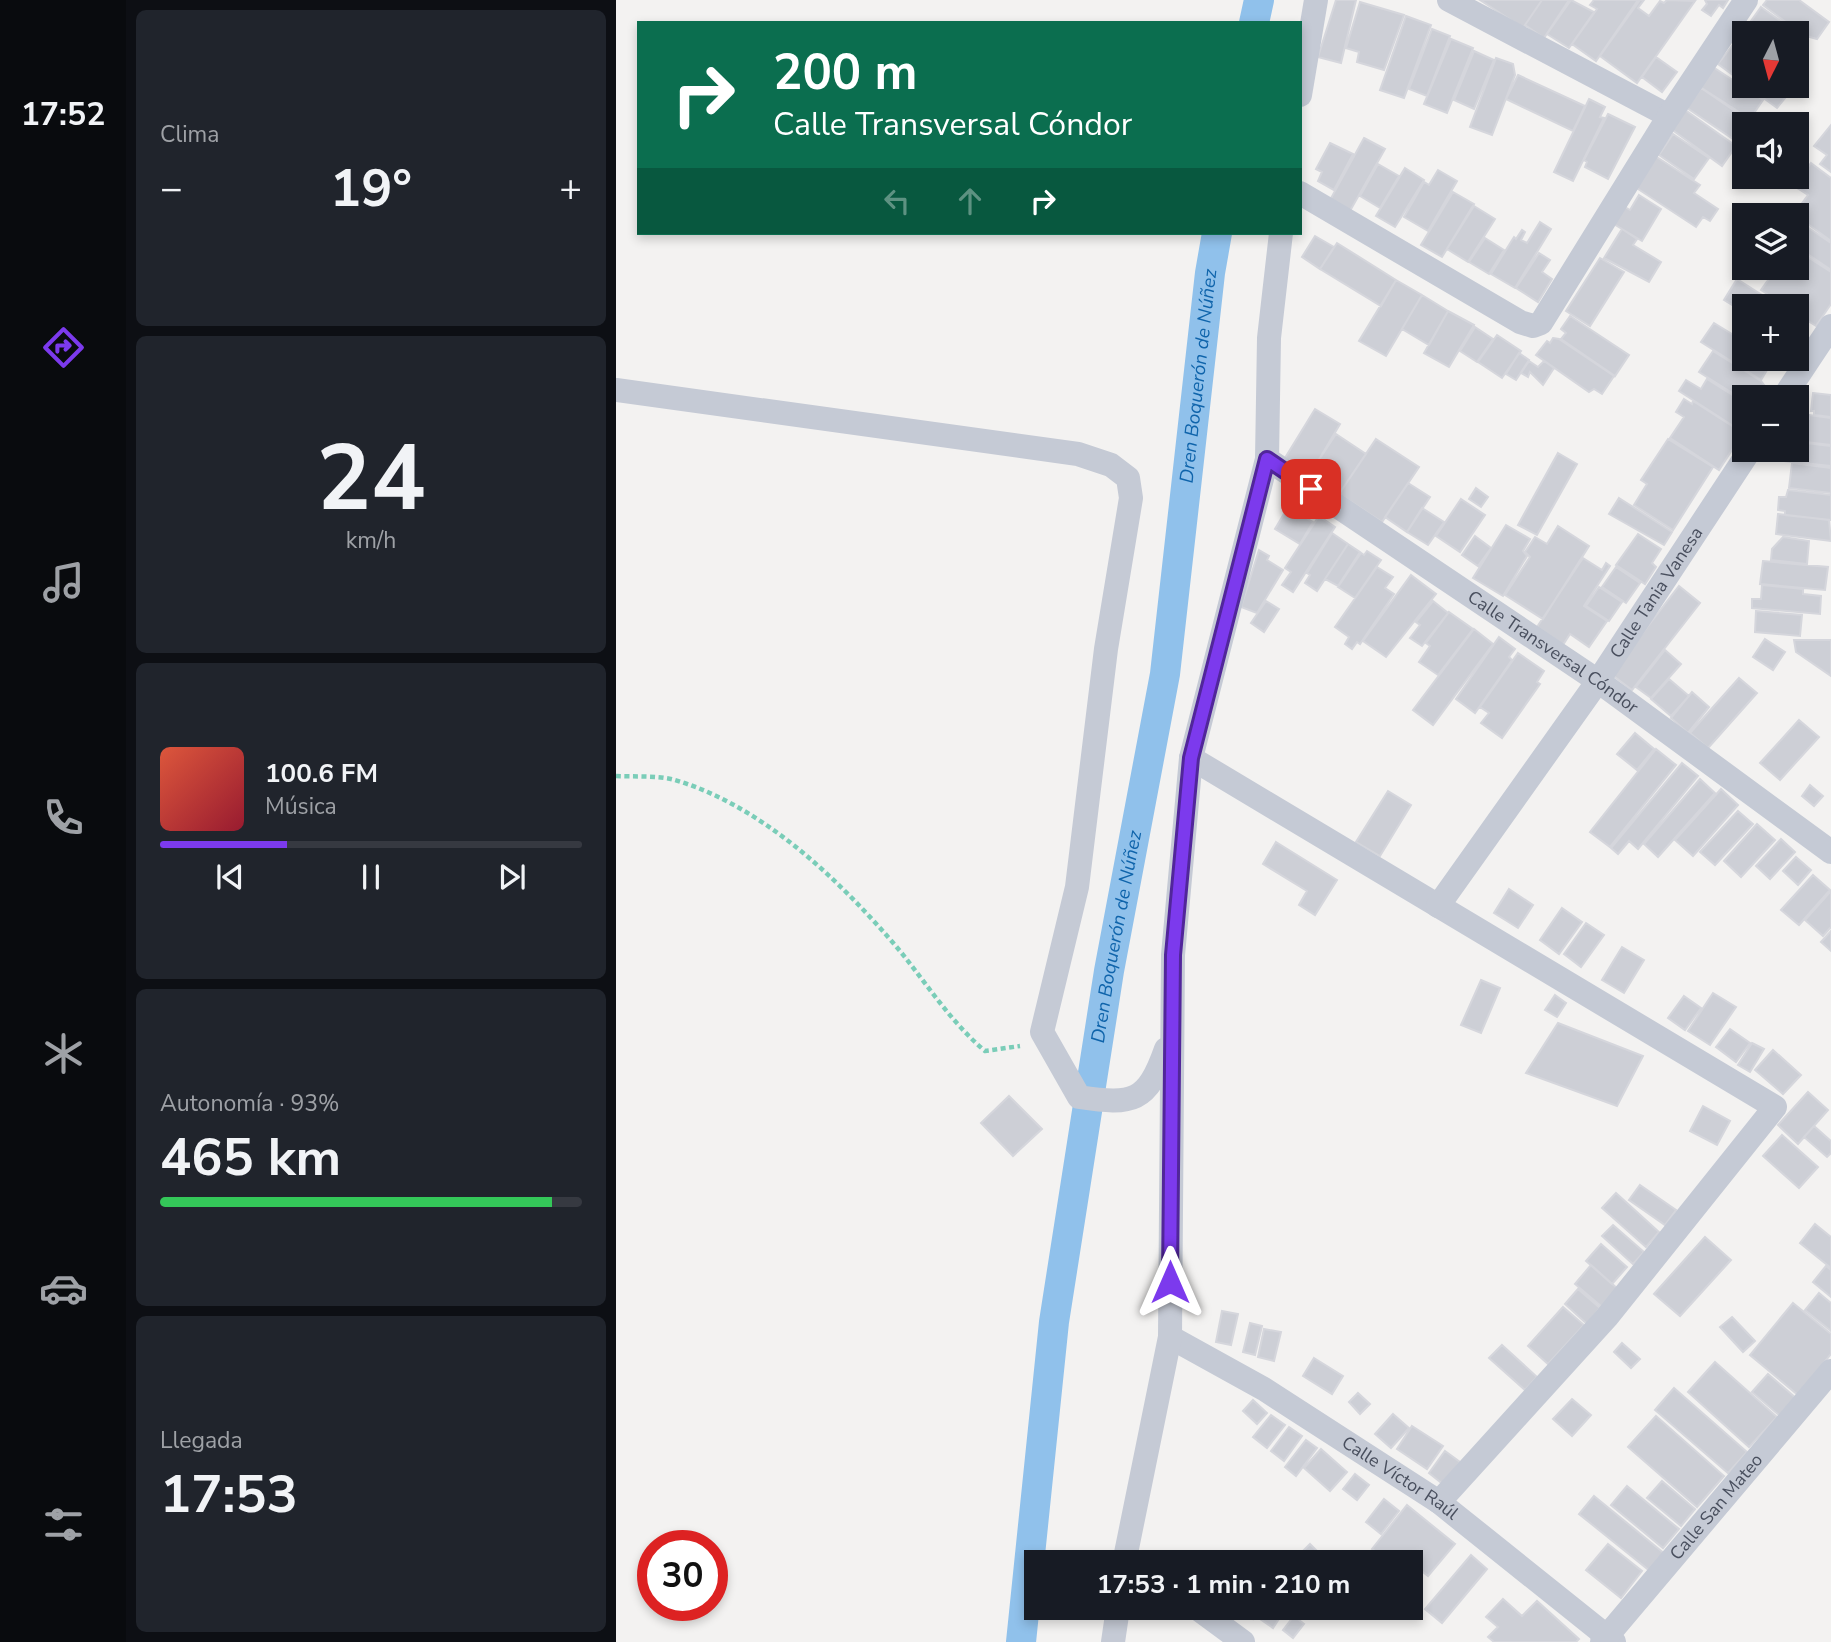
<!DOCTYPE html>
<html lang="es">
<head>
<meta charset="utf-8">
<style>
	body { margin:0; font-family:"Nunito Sans",sans-serif; background:#20242c; color:#f1f3f6; height:100vh; display:flex; flex-direction:column; font-size:26px; white-space:nowrap }
	* { box-sizing:border-box; margin:0 }
	p { font-size:23px; color:#9ea1a6 }
	.icon { flex:none; width:38px; height:38px; fill:none; stroke:currentColor; stroke-width:2; stroke-linecap:round; stroke-linejoin:round }
	.map { position:relative; flex:1; overflow:hidden }
	.details { display:flex; flex-direction:column; gap:10px; padding:10px; background:#0d0f14; width:490px }
	.details>* { flex:none }
	.guide { position:absolute; left:21px; top:21px; width:665px; height:214px; border-radius:0px; box-shadow:0 4px 10px #0003; background:#0b6e4f; color:#fff; overflow:hidden }
	.needle { width:46px; rotate:186deg }
	.controls { position:absolute; left:1116px; top:21px; display:grid; gap:14px }
	.controls a { display:grid; place-items:center; width:77px; height:77px; border-radius:0px; background:#171b24; box-shadow:0 4px 10px #0003; font-size:35px }
	.speed { position:absolute; left:21px; top:1530px; display:flex; gap:14px; font-size:35px; font-weight:700; text-align:center }
	.speed>* { display:grid; place-content:center; width:91px; height:91px; border-radius:50%; background:#171b24; box-shadow:0 4px 10px #0003; line-height:1 }
	.speed .limit { border:10px solid #d22; background:#fff; color:#111 }
	.pin { position:absolute; display:grid; place-items:center; width:60px; height:60px; color:#fff; margin:-30px; border-radius:14px; box-shadow:0 4px 10px #0006 }
	.me { position:absolute; width:77px; margin:-38px; rotate:0deg; stroke-linejoin:round; filter:drop-shadow(0 0 5px #0008) }
	.turn { display:flex; align-items:center; gap:24px; height:147px; padding:0 21px; font-size:32px }
	.turn .icon { width:91px; height:91px; stroke-width:2.5 }
	.turn b { display:block; font-size:49px; line-height:60px }
	.lanes { display:flex; align-items:center; height:66px; padding:0 21px; background:#0003; justify-content:center; gap:35px; direction:ltr }
	.lanes .off { opacity:.35 }
	.big { font-size:52px; font-weight:700; line-height:1.1 }
	.details .card { flex:1; display:flex; flex-direction:column; justify-content:center; gap:10px; min-width:0; padding:0 24px; border-radius:10px; background:#20242c }
	.details .dial { align-items:center; gap:0 }
	.dial b { font-size:91px; line-height:1 }
	.song { display:flex; align-items:center; gap:21px }
	.cover { width:84px; height:84px; border-radius:10px; background:linear-gradient(135deg,hsl(10 70% 55%),hsl(350 70% 35%)) }
	.played { height:7px; border-radius:4px; background:linear-gradient(90deg,#7c3aed 30%,#363941 30%) }
	.keys { display:flex; justify-content:space-around; direction:ltr }
	.heat { display:flex; justify-content:space-between; align-items:center; font-size:38px; direction:ltr }
	.charge { height:10px; border-radius:5px; background:linear-gradient(90deg,#34c759 93%,#363941 0) }
	.trip { position:absolute; left:408px; top:1550px; width:399px; height:70px; border-radius:0px; background:#171b24; box-shadow:0 4px 10px #0003; font-weight:700; line-height:70px; text-align:center }
	main { display:flex; flex:1; min-height:0 }
	.tabs { display:flex; flex-direction:column; width:126px; justify-content:space-around; align-items:center; background:#090b0e; color:#9ea1a6 }
	.tabs .icon { width:49px; height:49px }
	.tabs .active { color:#7c3aed }
	.tabs b { font-size:32px; color:#f1f3f6 }
	.map>svg:first-child { display:block }
	.lines { fill:none; stroke-linecap:round; stroke-linejoin:round }
	.canal { stroke:#90c1eb; stroke-width:30 }
	.building { fill:#cdcfd6; stroke:#d5d6dc; stroke-width:2 }
	.path { stroke:#7acdb8; stroke-width:4.5; stroke-dasharray:5 3.5; stroke-linecap:butt }
	.minor { stroke:#c5cad5; stroke-width:24 }
	.route-casing { stroke:#51269a; stroke-width:18 }
	.route { stroke:#7c3aed; stroke-width:12 }
	.labels { text-anchor:middle; dominant-baseline:central; stroke-width:7; stroke-linejoin:round; paint-order:stroke }
	.street-label { font-size:18px; fill:#494f5e; stroke:#fff }
	.water-label { font-size:19px; font-style:italic; fill:#0f64ab; stroke:#fff }
</style>
</head>
<body>
<main>
<nav class="tabs">
<b>17:52</b>
<svg class="icon active" aria-label="directions" viewBox="0 0 24 24"><path d="M12 3l9 9-9 9-9-9zM9 14v-3h6M13 9l2 2-2 2"/></svg>
<svg class="icon" aria-label="music" viewBox="0 0 24 24"><path d="M9 18V5l10-2v13"/><circle cx="6" cy="18" r="3"/><circle cx="16" cy="16" r="3"/></svg>
<svg class="icon" aria-label="phone" viewBox="0 0 24 24"><path d="M5 4h4l2 5-3 2q2 4 5 5l2-3 5 2v4C11 20 4 13 5 4z"/></svg>
<svg class="icon" aria-label="climate" viewBox="0 0 24 24"><path d="M12 3v18M4 7l16 10M4 17L20 7"/></svg>
<svg class="icon" aria-label="car" viewBox="0 0 24 24"><path d="M5 17H2v-5l4-1 3-4h7l3 4 3 1v5h-3M9 17h6M6 11h13"/><circle cx="7" cy="17" r="2"/><circle cx="17" cy="17" r="2"/></svg>
<svg class="icon" aria-label="filters" viewBox="0 0 24 24"><path d="M4 7h16M4 17h16"/><circle cx="9" cy="7" r="2"/><circle cx="15" cy="17" r="2"/></svg>
</nav>
<section class="details">
<div class="card"><p>Clima</p>
<div class="heat"><a>−</a><b class="big">19°</b><a>+</a></div>
</div>
<div class="card dial"><b>24</b><p>km/h</p></div>
<div class="card">
<div class="song"><i class="cover"></i><div><b>100.6 FM</b><p>Música</p></div></div>
<div class="played"></div>
<div class="keys"><svg class="icon" aria-label="previous" viewBox="0 0 24 24"><path d="M18 5L8 12l10 7zM5 5v14"/></svg><svg class="icon" aria-label="pause" viewBox="0 0 24 24"><path d="M8 5v14M16 5v14"/></svg><svg class="icon" aria-label="next" viewBox="0 0 24 24"><path d="M6 5l10 7-10 7zM19 5v14"/></svg></div>
</div>
<div class="card"><p>Autonomía · 93%</p><b class="big">465 km</b><div class="charge"></div></div>
<div class="card"><p>Llegada</p><b class="big">17:53</b></div>
</section>
<div class="map">
<svg width="1215" height="1642" viewBox="0 0 1215 1642">
	<rect width="100%" height="100%" fill="#f3f2f1"/>
	<g class="lines">
		<g class="canal">
			<path d="M638,23L643,0"/>
			<path id="s1" d="M405,1642L438,1322L493,971L549,674L594,273L601,233"/>
		</g>
	</g>
	<path class="building" d="M720,0H740L725,63L702,57Z
		M864,0H926L907,28Z
		M926,0H953L928,38L909,25Z
		M955,0L978,12L953,48L931,34Z
		M978,0H1022L980,61L956,44L981,9L974,5Z
		M1024,0H1028L1022,8L1033,16L1044,1L1048,3L1051,0L1079,1L1021,83L984,56Z
		M1089,0H1112L1107,8L1103,5L1095,16L1086,10L1091,4Z
		M1151,0H1183L1213,22L1201,39L1187,35L1147,5Z
		M744,2L788,15L768,70L741,62L743,52L730,48Z
		M1145,7L1186,36L1181,43V33H1129V48L1120,42Z
		M790,16L815,25L788,98L764,90Z
		M816,29L834,36L811,96L793,89Z
		M835,39L857,48L831,113L808,104Z
		M1119,42L1129,49V84L1102,64Z
		M858,51L878,60L858,109L838,100Z
		M1040,57L1061,72L1046,92L1026,77Z
		M880,58L897,64L899,75L876,135L854,127Z
		M1094,65L1147,100L1134,119L1081,85Z
		M902,75L969,106L957,131L890,99Z
		M1131,86H1177L1178,87L1161,108Z
		M1085,88L1138,124H1129V147L1071,108Z
		M973,99L989,107L984,117L988,118L957,181L938,172Z
		M1065,107L1120,146L1106,166L1051,126Z
		M992,114L1019,127L992,179L969,167L971,162L968,160Z
		M1215,125V172L1204,164L1211,155L1198,146Z
		M1057,134L1093,158L1078,179L1043,155Z
		M748,138L769,149L734,211L714,200Z
		M714,143L737,154L718,190L702,181L706,172L700,169Z
		M1036,154L1084,185L1078,193L1102,209L1094,221L1087,217L1080,227L1016,185Z
		M1195,163L1215,178V241L1178,214L1192,195L1178,186Z
		M762,164L783,176L764,208L744,196Z
		M789,168L808,180L779,227L760,216Z
		M822,170L841,181L812,231L788,217L808,182L813,185Z
		M837,192L858,204L826,257L805,245Z
		M1023,195L1045,209L1026,241L996,223L1007,206L1014,210Z
		M858,206L879,219L852,262L831,249Z
		M1181,220L1215,243V270L1181,247L1188,235L1181,231Z
		M924,222L935,229L899,288L875,274L898,237L900,239L906,230L909,232L905,240L911,243Z
		M1006,229L1021,239L1017,245L1045,262L1033,282L988,258Z
		M699,236L718,247L704,269L686,257Z
		M869,238L888,250L873,274L853,262Z
		M721,243L780,280L765,306L704,269Z
		M1181,250L1215,272V304L1200,326L1181,314V306H1170L1145,290L1152,280L1137,271V268H1181Z
		M923,253L934,260L926,272L936,279L922,302L900,288Z
		M984,258L1008,272L974,326L950,311Z
		M1121,279L1143,293L1164,306H1129V313L1108,300Z
		M780,280L806,295L770,356L743,341Z
		M806,295L832,311L813,345L786,329Z
		M832,311L858,325L833,367L808,353Z
		M954,316L1013,355L999,376L945,339L950,333L945,329Z
		M1181,317L1191,324L1181,340Z
		M1098,323L1129,342V359L1157,360L1145,380L1085,342Z
		M859,327L877,339L861,362L844,351Z
		M881,335L905,351L886,378L862,362Z
		M937,338L943,339L998,376L986,394L978,389L973,392L920,355L931,341L934,343Z
		M1097,351L1145,381L1155,394L1153,397H1129V401L1083,372Z
		M903,353L913,360L900,380L890,374Z
		M913,361L922,367L928,361L938,368L927,385L914,372L912,377L905,373Z
		M1091,379L1129,403L1128,433L1063,391L1070,380L1085,389Z
		M1197,393L1215,395V417L1198,415V411H1195Z
		M1068,399L1076,404L1077,401L1127,433L1103,470L1054,438L1068,417L1060,412Z
		M699,409L724,424L695,473L669,458Z
		M1193,415L1215,418V445L1181,441V418L1193,419Z
		M720,434L750,454L721,497L691,478Z
		M760,439L803,467L766,522L723,494Z
		M1052,439L1097,467L1057,530L1018,505L1031,484L1025,480Z
		M1181,442L1215,446V466L1169,461L1170,450H1181Z
		M942,453L961,464L921,535L902,525Z
		M1176,463L1215,468V493L1173,488Z
		M792,483L814,497L791,532L769,517Z
		M860,488L872,497L865,507L853,499Z
		M1172,490L1215,495V520L1169,515V511L1162,510L1163,497H1170Z
		M1003,498L1056,532L1048,545L993,514Z
		M845,499L869,515L844,552L820,536Z
		M672,507L697,522L684,544L659,529Z
		M806,508L828,522L812,545L791,532Z
		M1162,514L1213,520L1215,541L1160,534Z
		M703,516L719,527L677,592L666,585L675,572L669,568Z
		M890,525L914,539L907,551L911,556L887,596L857,578Z
		M942,526L973,546L927,619L889,595L914,557L909,552L919,537L931,544Z
		M716,533L732,544L701,591L689,583L694,575L691,573Z
		M1022,534L1045,549L1036,563L1040,567L1029,584L1000,565Z
		M859,536L875,548L862,566L846,555Z
		M1167,537L1193,541L1191,564L1155,560L1156,549Z
		M732,544L744,552L722,586L709,579Z
		M643,550L653,556L651,560L667,570L641,613L625,607Z
		M751,551L765,560L739,598L722,587L745,553L748,555Z
		M967,558L986,570L990,563L994,566L968,606L991,621L973,647L954,634L945,648L919,630Z
		M1147,561L1212,567L1209,590L1144,584Z
		M761,567L777,577L769,588L778,594L744,644L741,642L736,649L729,644L733,637L719,627Z
		M1000,567L1024,583L1010,603L986,587Z
		M795,575L820,594L770,657L747,641Z
		M1146,585L1187,589V594L1205,596L1204,614L1136,608V599H1145Z
		M1063,586L1084,603L1016,690L995,674Z
		M983,587L1006,602L993,621L970,606Z
		M650,601L663,609L648,632L635,623Z
		M817,601L832,613L806,646L794,638L804,625L800,622Z
		M1140,611L1186,615L1184,636L1139,632Z
		M833,612L857,629L822,675L803,662L814,646L810,643Z
		M858,629L877,644L817,725L797,710Z
		M883,637L899,649L893,657L896,660L859,713L840,699Z
		M1149,639L1169,652L1157,670L1137,657Z
		M1178,640H1215V676L1180,652Z
		M1049,650L1065,664L1035,698L1020,687Z
		M902,653L928,671L921,682L924,684L886,738L865,723L873,713L864,707Z
		M1123,678L1141,693L1092,748L1074,733Z
		M1053,679L1073,696L1055,716L1035,699Z
		M1076,692L1093,707L1072,733L1055,718Z
		M1183,720L1203,737L1164,780L1144,763Z
		M1019,733L1038,749L1021,770L1001,754Z
		M1040,749L1060,765L994,847L974,832Z
		M1066,763L1082,776L1022,849L1013,841L1002,854L995,848Z
		M1084,779L1099,793L1042,857L1028,844Z
		M1194,785L1207,796L1198,806L1186,796Z
		M1105,789L1122,805L1077,856L1059,840Z
		M772,791L795,805L764,856L740,842Z
		M1122,811L1137,824L1099,865L1084,852Z
		M1141,824L1159,840L1125,877L1108,861Z
		M1165,839L1179,852L1154,879L1140,866Z
		M660,842L721,880L699,915L683,905L691,891L647,864Z
		M1180,857L1195,870L1182,885L1167,871Z
		M1197,875L1214,890L1183,925L1165,910Z
		M893,889L917,905L902,928L878,913Z
		M1215,891V927L1207,936L1189,920Z
		M946,908L966,922L943,954L924,940Z
		M970,923L988,935L965,967L948,954Z
		M1215,931V951L1205,942Z
		M1006,947L1028,960L1008,993L986,980Z
		M865,980L884,988L865,1033L845,1025Z
		M1097,993L1120,1007L1094,1045L1072,1031Z
		M939,995L950,1003L941,1017L929,1010Z
		M1068,996L1085,1008L1069,1030L1052,1018Z
		M942,1023L1027,1056L1001,1106L910,1073Z
		M1114,1029L1134,1043L1120,1062L1100,1047Z
		M1136,1043L1148,1049L1134,1072L1122,1065Z
		M1157,1050L1185,1075L1167,1094L1139,1070Z
		M1192,1092L1212,1110L1182,1144L1162,1125Z
		M393,1096L426,1129L397,1156L365,1123Z
		M1087,1106L1114,1121L1101,1145L1074,1131Z
		M1198,1126L1215,1141V1153L1211,1157L1188,1137Z
		M1166,1135L1202,1167L1183,1188L1147,1156Z
		M1024,1185L1060,1210L1049,1225L1013,1200Z
		M1000,1193L1043,1232L1030,1247L986,1208Z
		M1199,1224L1215,1237V1268L1184,1243Z
		M997,1225L1028,1252L1017,1264L986,1236Z
		M1089,1237L1115,1260L1064,1316L1038,1294Z
		M985,1244L1011,1267L996,1284L970,1261Z
		M975,1265L1002,1289L986,1307L959,1284Z
		M1210,1266L1215,1270V1297L1197,1282Z
		M962,1289L984,1308L971,1324L949,1304Z
		M1203,1293L1215,1303V1331L1189,1310Z
		M1177,1303L1215,1334V1354L1182,1395L1134,1355Z
		M947,1307L968,1325L932,1364L912,1346Z
		M606,1311L622,1314L615,1345L600,1342Z
		M1116,1317L1139,1341L1127,1352L1104,1327Z
		M634,1323L646,1326L639,1355L627,1352Z
		M648,1329L665,1332L658,1361L642,1357Z
		M1006,1343L1024,1359L1015,1368L998,1352Z
		M886,1345L921,1377L909,1390L873,1358Z
		M698,1358L727,1376L716,1394L687,1376Z
		M1099,1362L1161,1417L1133,1447L1072,1392Z
		M1152,1374L1180,1398L1164,1416L1136,1392Z
		M1058,1388L1131,1452L1112,1473L1039,1410Z
		M742,1393L754,1404L744,1414L733,1402Z
		M956,1399L975,1415L956,1436L937,1419Z
		M637,1400L651,1413L641,1424L627,1411Z
		M777,1414L793,1428L775,1448L759,1434Z
		M655,1415L669,1425L651,1448L637,1437Z
		M1040,1416L1108,1476L1081,1507L1012,1447Z
		M796,1426L827,1446L811,1469L781,1449Z
		M673,1427L686,1436L668,1461L655,1451Z
		M690,1440L701,1448L680,1476L669,1467Z
		M705,1449L731,1472L714,1491L688,1468Z
		M829,1451L844,1462L828,1485L813,1473Z
		M739,1474L753,1485L741,1500L727,1489Z
		M1046,1481L1079,1509L1065,1526L1031,1498Z
		M1011,1486L1063,1529L1047,1548L995,1505Z
		M978,1496L1049,1554L1034,1571L963,1514Z
		M768,1499L783,1511L765,1534L750,1522Z
		M791,1505L839,1544L812,1576L797,1564L794,1567V1563H770L772,1560L756,1549Z
		M694,1544L705,1555L698,1563H690L682,1556Z
		M992,1544L1026,1571L1005,1598L970,1570Z
		M855,1555L871,1569L826,1623L809,1609Z
		M887,1599L906,1616L921,1601L963,1639L960,1642H878L872,1637L882,1627L870,1617Z
		M622,1608H644L637,1619Z
		M651,1608H670L657,1628L644,1619Z
		M678,1616L688,1624L677,1638L667,1630Z"/>
	<g class="lines">
		<path class="path" d="M0,776C18,777 41,775 59,780C143,805 216,873 272,937C306,975 330,1018 369,1051L404,1046"/>
		<g class="minor">
			<path d="M833,0L1053,116"/>
			<path d="M684,95L700,0"/>
			<path d="M684,193L904,322L917,326L925,323L1053,116L1130,0"/>
			<path d="M0,390L462,454L495,465L512,478L515,498L490,649L461,887L426,1032L463,1097C517,1105 531,1103 550,1049"/>
			<path d="M1168,397L1215,326"/>
			<path id="s2" d="M651,459L982,681L1215,852"/>
			<path d="M575,758L1159,1107L991,1317L823,1502"/>
			<path id="s3" d="M822,906L982,681L1134,450"/>
			<path id="s4" d="M554,1337L648,1389L823,1502L998,1642"/>
			<path d="M508,1563L554,1337L557,955L575,758L651,459L653,338L665,233"/>
			<path d="M581,1608L627,1642"/>
			<path d="M497,1642L502,1608"/>
			<path id="s5" d="M986,1642L1215,1371"/>
		</g>
	</g>
	<g class="lines">
		<g class="route-casing">
			<path id="route" d="M554,1282L557,955L575,758L651,459L695,489"/>
		</g>
		<use href="#route" class="route"/>
	</g>
	<g class="labels">
		<g class="street-label">
			<text stroke="none"><textPath href="#s3" startOffset="382">Calle Tania Vanesa</textPath></text>
			<text stroke="none"><textPath href="#s2" startOffset="345">Calle Transversal Cóndor</textPath></text>
			<text stroke="none"><textPath href="#s4" startOffset="270">Calle Víctor Raúl</textPath></text>
			<text stroke="none"><textPath href="#s5" startOffset="177">Calle San Mateo</textPath></text>
		</g>
		<g class="water-label">
			<text stroke="none"><textPath href="#s1" startOffset="1279">Dren Boquerón de Núñez</textPath></text>
			<text stroke="none"><textPath href="#s1" startOffset="712">Dren Boquerón de Núñez</textPath></text>
		</g>
	</g>
</svg>
<div class="controls">
<a><svg class="needle" viewBox="-14 -14 28 28"><path d="M0-13l5 13h-10z" fill="#e53935"/><path d="M0 13l5-13h-10z" fill="#9ea1a6"/></svg></a>
<a><svg class="icon" aria-label="sound" viewBox="0 0 24 24"><path d="M4 9h4l5-4v14l-5-4H4zM17 9q2 3 0 6"/></svg></a>
<a><svg class="icon" aria-label="layers" viewBox="0 0 24 24"><path d="M12 4l9 5-9 5-9-5zM3 14l9 5 9-5"/></svg></a>
<a>+</a>
<a>−</a>
</div>
<div class="speed"><div class="limit">30</div></div>
<div class="pin" style="left:695px;top:489px;background:#d93025"><svg class="icon" aria-label="arrive" viewBox="0 0 24 24"><path d="M6 21V4h12l-3 4 3 4H6"/></svg></div>
<svg class="me" style="left:554px;top:1282px" viewBox="-20 -20 40 40"><path d="M0-17L14 15 0 8-14 15z" fill="#7c3aed" stroke="#fff" stroke-width="4"/></svg>
<div class="trip">17:53 · 1 min · 210 m</div>
<div class="guide">
<div class="turn"><svg class="icon" aria-label="right" viewBox="0 0 24 24"><path d="M7 20v-9h11M14 6l5 5-5 5"/></svg><div><b>200 m</b>Calle Transversal Cóndor</div></div>
<div class="lanes"><svg class="icon off" aria-label="left" viewBox="0 0 24 24"><path d="M17 20v-9H6M10 6l-5 5 5 5"/></svg><svg class="icon off" aria-label="ahead" viewBox="0 0 24 24"><path d="M12 20V5M6 11l6-6 6 6"/></svg><svg class="icon" aria-label="right" viewBox="0 0 24 24"><path d="M7 20v-9h11M14 6l5 5-5 5"/></svg></div>
</div>
</div>
</main>
</body>
</html>
